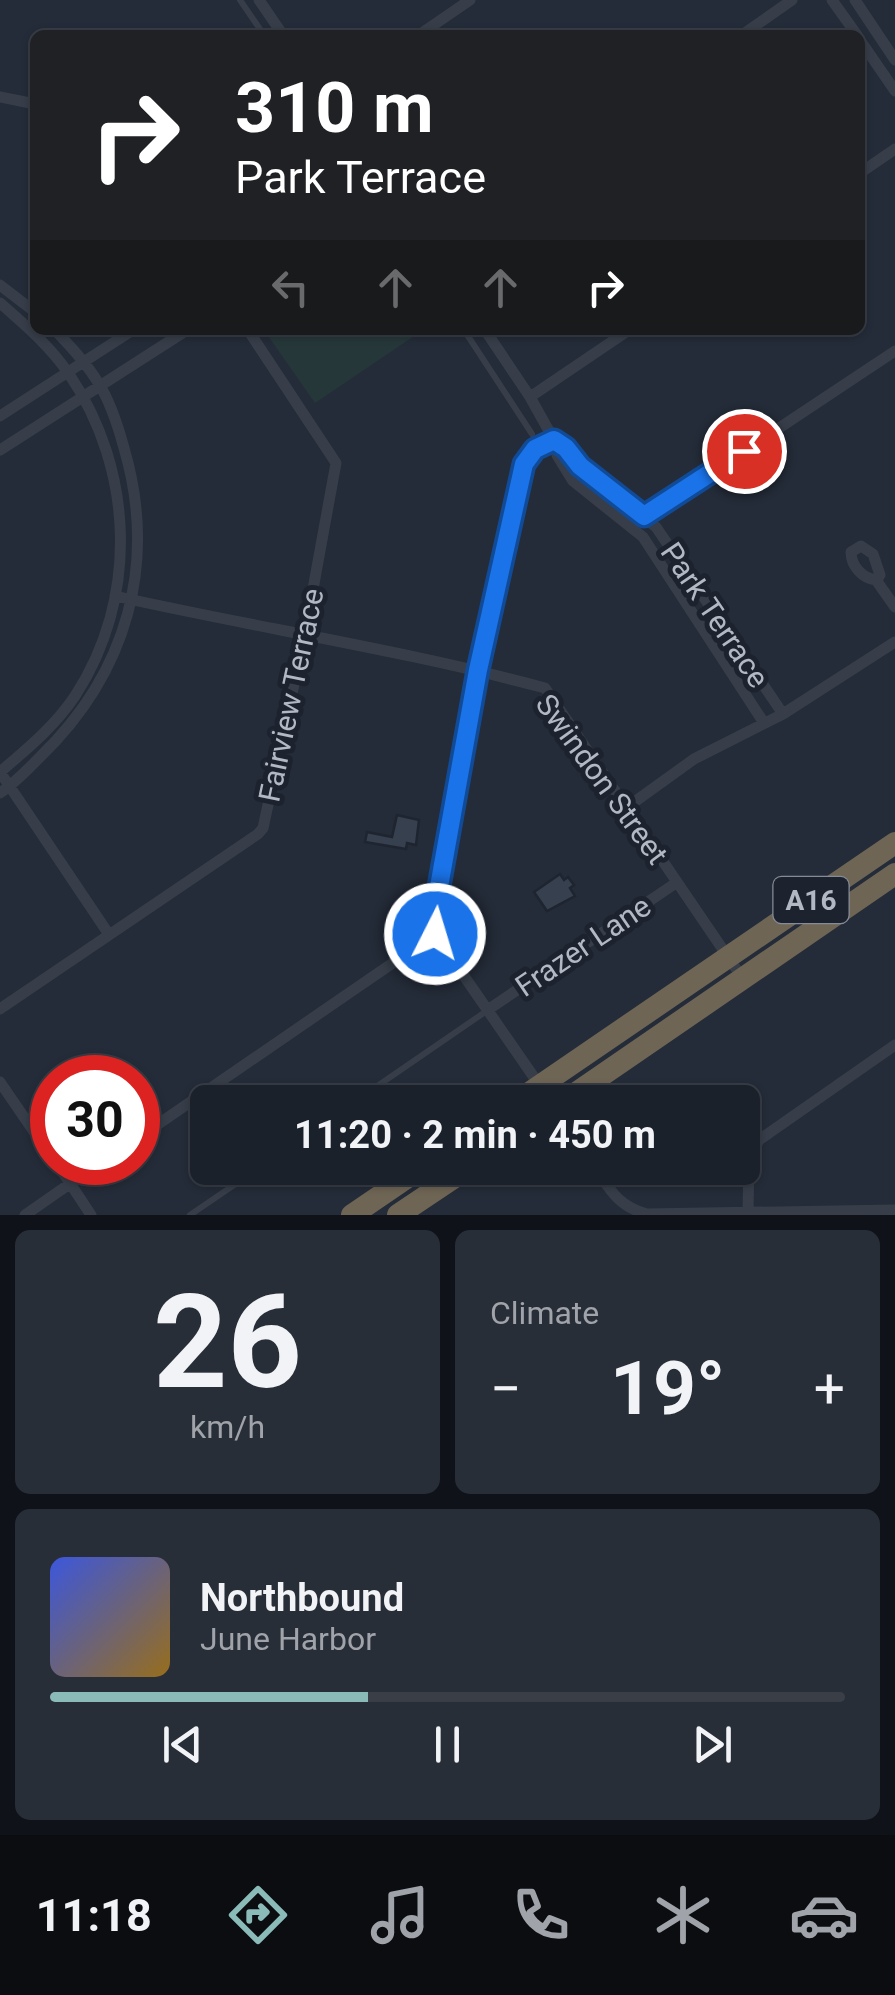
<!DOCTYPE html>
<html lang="en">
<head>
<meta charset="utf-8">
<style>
	body { margin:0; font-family:Roboto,sans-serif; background:#282e37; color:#f1f3f6; height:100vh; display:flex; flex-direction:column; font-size:38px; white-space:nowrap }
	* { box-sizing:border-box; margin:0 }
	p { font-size:32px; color:#a0a3a9 }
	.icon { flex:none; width:55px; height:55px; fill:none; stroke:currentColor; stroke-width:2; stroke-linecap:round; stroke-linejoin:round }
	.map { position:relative; height:1215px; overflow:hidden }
	.drawer { display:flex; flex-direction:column; gap:15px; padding:15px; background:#0f1218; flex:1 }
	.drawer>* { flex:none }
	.guide { position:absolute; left:30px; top:30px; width:835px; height:305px; border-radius:15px; box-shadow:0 2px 8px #0004,0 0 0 2px #393e47; background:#202124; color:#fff; overflow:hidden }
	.speed { position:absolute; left:30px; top:1055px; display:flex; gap:20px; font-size:50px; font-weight:700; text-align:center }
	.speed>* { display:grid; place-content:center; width:130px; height:130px; border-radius:50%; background:#1b212b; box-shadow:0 2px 8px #0004,0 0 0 2px #393e47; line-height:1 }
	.speed .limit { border:15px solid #d22; background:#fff; color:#111 }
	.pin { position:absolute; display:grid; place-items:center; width:85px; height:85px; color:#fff; margin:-42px; border:5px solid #fff; border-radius:50%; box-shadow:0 2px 10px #0007 }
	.me { position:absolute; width:110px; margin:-55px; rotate:5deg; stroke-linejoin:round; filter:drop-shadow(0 0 8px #0008) }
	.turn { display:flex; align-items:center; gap:35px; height:210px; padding:0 40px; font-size:45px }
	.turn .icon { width:130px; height:130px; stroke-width:2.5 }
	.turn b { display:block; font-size:70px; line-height:85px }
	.lanes { display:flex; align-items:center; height:95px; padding:0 40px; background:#0003; justify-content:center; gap:50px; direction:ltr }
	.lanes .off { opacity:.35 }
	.big { font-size:75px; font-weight:700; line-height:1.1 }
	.drawer .widget { flex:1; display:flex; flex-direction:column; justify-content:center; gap:15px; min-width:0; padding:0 35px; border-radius:15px; background:#282e37 }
	.drawer .dial { align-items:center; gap:0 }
	.dial b { font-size:130px; line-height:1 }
	.song { display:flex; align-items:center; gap:30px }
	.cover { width:120px; height:120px; border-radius:15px; background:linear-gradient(135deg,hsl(230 70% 55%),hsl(40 70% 35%)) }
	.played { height:10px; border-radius:5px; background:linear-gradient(90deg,#8bbbb9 40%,#393e47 40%) }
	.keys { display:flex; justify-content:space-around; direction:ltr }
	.heat { display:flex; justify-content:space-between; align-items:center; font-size:55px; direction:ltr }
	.drawer .tiles { flex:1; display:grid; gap:15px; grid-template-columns:1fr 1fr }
	.widget:last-child { grid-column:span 2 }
	.trip { position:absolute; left:190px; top:1085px; width:570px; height:100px; border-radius:15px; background:#1b212b; box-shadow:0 2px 8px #0004,0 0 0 2px #393e47; font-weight:700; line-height:100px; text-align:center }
	.tabs { display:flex; height:160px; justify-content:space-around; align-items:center; background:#0b0d11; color:#a0a3a9 }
	.tabs .icon { width:70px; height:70px }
	.tabs .active { color:#8bbbb9 }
	.tabs b { font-size:45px; color:#f1f3f6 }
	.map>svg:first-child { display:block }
	.green { fill:#26373a }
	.building { fill:#36404f; stroke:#1f2530; stroke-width:2.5 }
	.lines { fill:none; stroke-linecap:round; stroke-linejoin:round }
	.lane { stroke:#373e49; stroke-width:6 }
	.street { stroke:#373e49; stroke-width:11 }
	.highway { stroke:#6f6555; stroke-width:22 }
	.route-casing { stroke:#114b97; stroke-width:25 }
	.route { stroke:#1a73e8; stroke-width:18 }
	.labels { text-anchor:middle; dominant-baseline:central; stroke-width:10; stroke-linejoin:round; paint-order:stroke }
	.shield { fill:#1d232e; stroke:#858c98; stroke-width:2.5 }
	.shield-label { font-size:28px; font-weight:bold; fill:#b2b9c5 }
	.street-label { font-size:30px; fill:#b2b9c5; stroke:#1d232e }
</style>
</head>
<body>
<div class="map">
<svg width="895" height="1215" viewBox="0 0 895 1215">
	<rect width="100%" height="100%" fill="#242c39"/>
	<path class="green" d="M264,330H423L315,403Z"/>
	<path class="building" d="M397,815L419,820L416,845L407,843L406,849L365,842L367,832L392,837Z
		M560,874L564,880L568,877L574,885L570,888L575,896L547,911L534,892Z"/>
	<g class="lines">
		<path class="lane" d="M240,0L264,35
			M464,330L532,434
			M354,1102L488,1010
			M190,1215L259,1168"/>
		<path class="street" d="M259,0L283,35
			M832,0L857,35
			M855,0L895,60
			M419,35L470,0
			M742,35L792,0
			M860,40L895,91
			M0,97L35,104
			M860,173L895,149
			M0,285L35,312
			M0,303C25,325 50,346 69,374C134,470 139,598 75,696C55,726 27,749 0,772
			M485,330L530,397L554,440L535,449L524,464L478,670L433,920L435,934L540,1086
			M530,397L629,330
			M0,416L133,330
			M0,450L187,330
			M639,521L895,351
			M876,580L880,575L873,554L861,546L851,552C851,566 862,578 876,580L895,607
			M115,596C258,628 403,650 545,688L743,979
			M764,723L643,537L573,481L557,455L554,440L566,448L579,466L656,527L783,714
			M0,772L108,933
			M0,793C15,783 27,770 40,757C127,673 158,564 124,448C118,426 111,403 99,384C87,364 71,347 55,330
			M626,808L694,759L783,714L895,642
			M0,1009L258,834L263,828L305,633L336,463L248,330
			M489,1009L676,883
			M0,1082L52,1158
			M138,1138L435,934
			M56,1162L91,1215
			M595,1168C610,1190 619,1207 647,1214L895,1210
			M748,1212L749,1158L759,1140L895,1045
			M25,1215L101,1162"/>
		<path class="highway" d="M516,1102L895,843
			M563,1102L895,874
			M352,1215L421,1168
			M398,1215L468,1168"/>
	</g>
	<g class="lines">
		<g class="route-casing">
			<path id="route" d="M435,934L433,920L478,670L524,464L535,449L554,440L566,448L580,466L644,516L744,451"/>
		</g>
		<use href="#route" class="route"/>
	</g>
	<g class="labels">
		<rect class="shield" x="773.5" y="877" width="75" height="46" rx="8"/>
		<g class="shield-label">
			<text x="811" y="900">A16</text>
		</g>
		<g class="street-label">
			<text transform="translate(715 615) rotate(56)">Park Terrace</text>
			<text transform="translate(291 695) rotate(-78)">Fairview Terrace</text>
			<text transform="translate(602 779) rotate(54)">Swindon Street</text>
			<text transform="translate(583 946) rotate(-34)">Frazer Lane</text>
		</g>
	</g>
</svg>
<div class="speed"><div class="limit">30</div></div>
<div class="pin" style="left:744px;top:451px;background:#d93025"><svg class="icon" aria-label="arrive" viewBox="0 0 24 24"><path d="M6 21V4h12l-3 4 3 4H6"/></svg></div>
<svg class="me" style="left:435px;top:934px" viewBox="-20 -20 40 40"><circle r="17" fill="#1a73e8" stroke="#fff" stroke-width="3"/><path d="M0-11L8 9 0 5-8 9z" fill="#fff"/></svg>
<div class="trip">11:20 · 2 min · 450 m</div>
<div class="guide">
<div class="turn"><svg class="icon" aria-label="right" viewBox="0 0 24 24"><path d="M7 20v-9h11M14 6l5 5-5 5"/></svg><div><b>310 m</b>Park Terrace</div></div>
<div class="lanes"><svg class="icon off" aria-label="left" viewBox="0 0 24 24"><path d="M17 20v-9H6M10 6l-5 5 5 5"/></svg><svg class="icon off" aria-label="ahead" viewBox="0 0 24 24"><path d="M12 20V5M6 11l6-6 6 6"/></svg><svg class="icon off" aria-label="ahead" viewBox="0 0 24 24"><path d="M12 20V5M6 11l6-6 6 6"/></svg><svg class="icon" aria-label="right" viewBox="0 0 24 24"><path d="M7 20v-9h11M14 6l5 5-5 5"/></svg></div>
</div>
</div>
<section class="drawer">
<div class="tiles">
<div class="widget dial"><b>26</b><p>km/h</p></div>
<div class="widget"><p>Climate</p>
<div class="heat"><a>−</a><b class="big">19°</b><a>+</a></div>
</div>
<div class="widget">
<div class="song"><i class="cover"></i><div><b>Northbound</b><p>June Harbor</p></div></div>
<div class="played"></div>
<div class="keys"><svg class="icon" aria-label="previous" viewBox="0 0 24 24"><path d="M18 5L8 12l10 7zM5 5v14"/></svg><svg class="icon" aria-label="pause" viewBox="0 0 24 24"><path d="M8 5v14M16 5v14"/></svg><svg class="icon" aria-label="next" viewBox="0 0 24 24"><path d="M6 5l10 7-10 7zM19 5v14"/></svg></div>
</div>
</div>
</section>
<nav class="tabs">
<b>11:18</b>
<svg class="icon active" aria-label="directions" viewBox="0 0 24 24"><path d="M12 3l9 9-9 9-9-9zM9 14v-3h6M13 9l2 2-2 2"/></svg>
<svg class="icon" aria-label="music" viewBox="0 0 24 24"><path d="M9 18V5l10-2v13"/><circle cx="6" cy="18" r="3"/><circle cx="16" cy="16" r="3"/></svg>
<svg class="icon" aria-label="phone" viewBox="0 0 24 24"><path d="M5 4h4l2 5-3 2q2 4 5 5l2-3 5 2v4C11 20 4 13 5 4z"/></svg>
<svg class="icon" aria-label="climate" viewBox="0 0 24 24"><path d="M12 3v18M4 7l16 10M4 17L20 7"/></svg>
<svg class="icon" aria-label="car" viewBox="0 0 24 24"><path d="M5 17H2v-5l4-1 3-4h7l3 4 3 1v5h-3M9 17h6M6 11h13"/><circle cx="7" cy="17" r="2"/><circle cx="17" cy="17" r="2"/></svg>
</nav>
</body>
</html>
